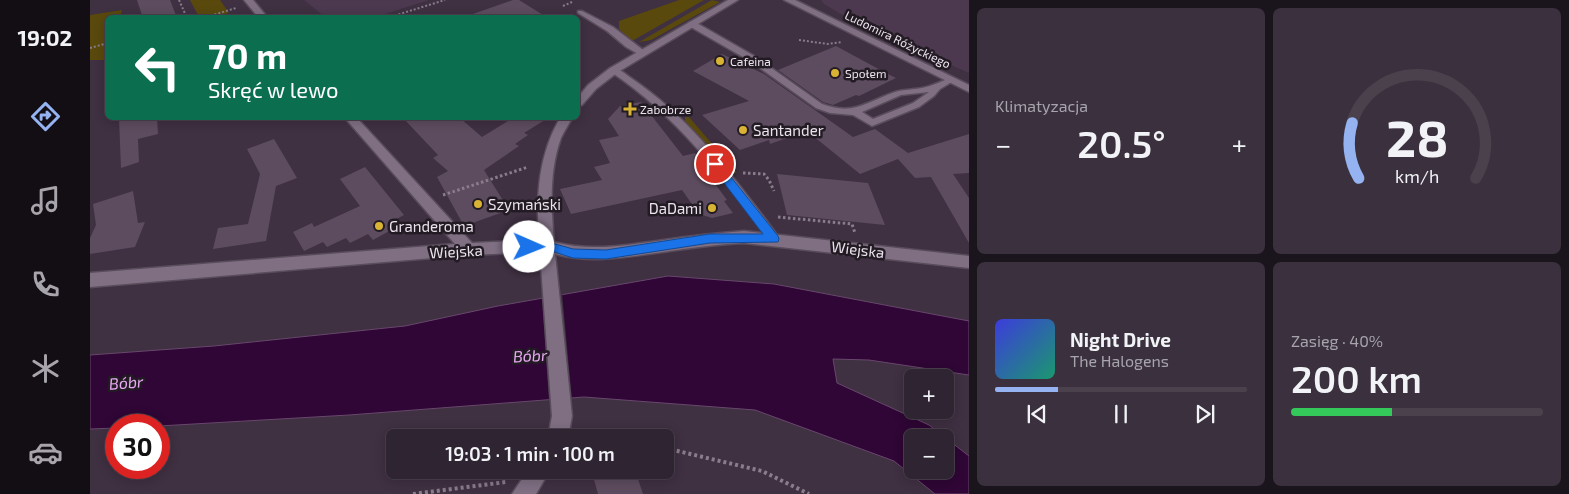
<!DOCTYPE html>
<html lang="pl">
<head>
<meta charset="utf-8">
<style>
	body { margin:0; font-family:"Exo 2",sans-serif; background:#3b303e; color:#f1f3f6; height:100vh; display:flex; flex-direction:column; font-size:19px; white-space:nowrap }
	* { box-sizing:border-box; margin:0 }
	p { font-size:16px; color:#a7a4ac }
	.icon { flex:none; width:28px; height:28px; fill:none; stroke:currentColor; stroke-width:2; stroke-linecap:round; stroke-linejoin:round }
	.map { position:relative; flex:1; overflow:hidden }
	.drawer { display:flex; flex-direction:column; gap:8px; padding:8px; background:#1a141c; width:600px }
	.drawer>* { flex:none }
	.guide { position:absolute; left:15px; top:15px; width:475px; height:105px; border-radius:8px; box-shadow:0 2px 12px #0003,0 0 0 1px #4a414d; background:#0b6e4f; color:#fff; overflow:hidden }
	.tools { position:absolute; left:814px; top:369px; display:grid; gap:10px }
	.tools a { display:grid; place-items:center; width:50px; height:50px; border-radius:8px; background:#2f2432; box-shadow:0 2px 12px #0003,0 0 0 1px #4a414d; font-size:25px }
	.speed { position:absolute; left:15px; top:414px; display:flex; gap:10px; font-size:25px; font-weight:700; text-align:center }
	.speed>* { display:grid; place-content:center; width:65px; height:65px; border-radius:50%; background:#2f2432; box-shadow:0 2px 12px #0003,0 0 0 1px #4a414d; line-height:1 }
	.speed .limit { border:8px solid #d22; background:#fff; color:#111 }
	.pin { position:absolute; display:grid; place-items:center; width:42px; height:42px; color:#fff; margin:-21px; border:2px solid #fff; border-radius:50%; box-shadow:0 1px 5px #0007 }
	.me { position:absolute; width:55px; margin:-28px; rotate:91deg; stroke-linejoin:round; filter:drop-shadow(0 0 4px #0008) }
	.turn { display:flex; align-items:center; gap:18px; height:105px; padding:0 20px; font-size:22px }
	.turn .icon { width:65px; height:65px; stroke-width:2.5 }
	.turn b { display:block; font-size:35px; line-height:42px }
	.big { font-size:38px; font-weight:600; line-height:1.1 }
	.drawer .tile { flex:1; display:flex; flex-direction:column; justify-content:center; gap:8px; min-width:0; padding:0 18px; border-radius:8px; background:#3b303e }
	.drawer .dial { align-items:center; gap:0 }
	.dial svg { height:130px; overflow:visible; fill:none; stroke:#4a414d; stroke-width:7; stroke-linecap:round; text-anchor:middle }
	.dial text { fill:#f1f3f6; stroke:none }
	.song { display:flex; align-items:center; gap:15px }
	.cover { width:60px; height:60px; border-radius:8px; background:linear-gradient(135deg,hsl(240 70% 55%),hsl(160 70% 35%)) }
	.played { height:5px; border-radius:2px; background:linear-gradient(90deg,#95b2f1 25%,#4a414d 25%) }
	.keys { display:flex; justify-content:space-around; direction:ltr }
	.heat { display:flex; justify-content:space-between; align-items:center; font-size:28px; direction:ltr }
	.charge { height:8px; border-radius:4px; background:linear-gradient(90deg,#34c759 40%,#4a414d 0) }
	.drawer .tiles { flex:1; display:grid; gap:8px; grid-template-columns:repeat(2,1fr) }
	.trip { position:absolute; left:296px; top:429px; width:288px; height:50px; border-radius:8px; background:#2f2432; box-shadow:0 2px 12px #0003,0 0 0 1px #4a414d; font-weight:600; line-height:50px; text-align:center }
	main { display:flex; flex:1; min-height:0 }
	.dock { display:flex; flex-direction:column; width:90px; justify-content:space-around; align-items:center; background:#130e14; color:#a7a4ac }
	.dock .icon { width:35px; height:35px }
	.dock .active { color:#95b2f1 }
	.dock b { font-size:22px; color:#f1f3f6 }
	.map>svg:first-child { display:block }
	.built { fill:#4c384f }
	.green { fill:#5a490d }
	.water { fill:#2f0635; stroke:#68486c; fill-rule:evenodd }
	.pier { fill:#3f3042 }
	.building { fill:#5d4c5f }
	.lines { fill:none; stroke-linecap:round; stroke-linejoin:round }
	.lane-casing { stroke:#594c5b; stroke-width:3 }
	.street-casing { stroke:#594c5b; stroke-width:3 }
	.secondary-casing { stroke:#594c5b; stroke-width:3 }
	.path-far2 { stroke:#897c8b; stroke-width:2; stroke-dasharray:2 2; stroke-linecap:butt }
	.path-far1 { stroke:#897c8b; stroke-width:3; stroke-dasharray:2.5 2.5; stroke-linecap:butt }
	.path { stroke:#897c8b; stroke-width:4; stroke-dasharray:3 3; stroke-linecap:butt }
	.lane { fill:#806f83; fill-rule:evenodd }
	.street { fill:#806f83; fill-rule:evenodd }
	.secondary { fill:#806f83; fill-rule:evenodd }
	.route { fill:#1a73e8; stroke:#114b97 }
	.poi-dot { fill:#d9b434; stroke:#221b23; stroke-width:2 }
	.labels { text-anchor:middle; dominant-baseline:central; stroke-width:5; stroke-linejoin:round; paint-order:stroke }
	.far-street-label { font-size:12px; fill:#ece2ee; stroke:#221b23 }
	.far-poi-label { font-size:12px; fill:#ece2ee; stroke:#221b23; text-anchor:start }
	.poi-label { font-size:15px; fill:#ece2ee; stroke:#221b23; text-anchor:start }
	.street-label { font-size:15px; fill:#ece2ee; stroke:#221b23 }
	.water-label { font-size:16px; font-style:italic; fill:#e9a9f4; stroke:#221b23 }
</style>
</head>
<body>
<main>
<nav class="dock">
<b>19:02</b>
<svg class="icon active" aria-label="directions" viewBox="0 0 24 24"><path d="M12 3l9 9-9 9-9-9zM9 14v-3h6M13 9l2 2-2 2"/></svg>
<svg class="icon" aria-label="music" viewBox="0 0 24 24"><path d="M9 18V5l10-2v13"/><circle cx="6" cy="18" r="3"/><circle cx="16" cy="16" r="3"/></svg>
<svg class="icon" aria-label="phone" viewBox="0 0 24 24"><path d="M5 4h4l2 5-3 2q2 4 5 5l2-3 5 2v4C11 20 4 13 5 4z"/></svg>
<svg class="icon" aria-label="climate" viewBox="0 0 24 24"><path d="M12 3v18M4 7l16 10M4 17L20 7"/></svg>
<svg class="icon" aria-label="car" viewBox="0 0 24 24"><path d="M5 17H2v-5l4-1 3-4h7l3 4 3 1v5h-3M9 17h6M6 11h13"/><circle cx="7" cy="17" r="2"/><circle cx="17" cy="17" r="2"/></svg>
</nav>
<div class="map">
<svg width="879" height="494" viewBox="0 0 879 494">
	<rect width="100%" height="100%" fill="#3f3042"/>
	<path class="built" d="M214,0H339L282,18L235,17Z
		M731,0H879V73L764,22L734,4Z"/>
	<path class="green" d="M100,0H130L139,13L124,17H109Z
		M589,0H614L542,41L529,29V21Z
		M622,0L630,2L561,40L549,42Z
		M32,10L30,17L18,18L17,60H0V15Z
		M595,117H599L647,173H640L595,121Z"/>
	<path class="water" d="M578,276L684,284L879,321V375L779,360L743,359L747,383L839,425L879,456V494H845L804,461L665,410L494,397L259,415L69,426L26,425V428L0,429V355L124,346L315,326L408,306ZM822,438H855V470H822Z"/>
	<path class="pier" d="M472,293L482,400L459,402L452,296Z"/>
	<path class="building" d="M47,0H80L87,18H53Z
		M423,0H429L458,18H381L380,15Z
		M746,46L796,73L806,78L769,96L766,95L743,105L733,102L688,70Z
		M632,54L674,74L763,137L785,129L818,153L879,134V173L863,174L879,198V243L841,177L825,178L808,159L770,174L717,131L680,144L679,140L650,150L612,115L659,101L603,71Z
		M551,102L593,156L605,153L615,167H621L625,173L631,180L623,181L637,200L634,201L643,213L622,218L609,214L592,190L481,214L470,189L512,180L504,167L520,163L509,140L529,136L518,119L530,106Z
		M29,118H67L68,134L48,139L49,162L31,168Z
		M313,118H370L392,137L423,118H458L434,133L438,135L425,144L429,146L394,170L419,210L374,226L347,177L358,171L343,158L348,155Z
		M184,139L207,178L186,186L176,241L123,249L128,228L158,224L170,174L157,149Z
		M275,167L314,215L299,223L303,229L283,240L278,234L260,243L256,238L237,247L233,242L214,251L203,232L222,223L224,227L270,206L250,179Z
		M687,174L778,183L795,225L697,215Z
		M43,191L48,223L55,222L45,247L0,254V238L6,225L3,204Z
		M530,470H545L553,494H508L503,476Z"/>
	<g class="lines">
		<g class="lane-casing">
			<path id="lane" d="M488,11H492L523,27L557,53L550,55L536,47L517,31L488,13Z
				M599,22H605L666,57L732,104C764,116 776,102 805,92C814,89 823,90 832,88C843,86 851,81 861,78L865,80L850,89L844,96L829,107L782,126L763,115L740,113L726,108L660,61L599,26ZM839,92L823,103L783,119L772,112L811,95Z
				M521,68C529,67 535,74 541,78C601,118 645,179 688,236L690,239L688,242H680C634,178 587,116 521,72Z"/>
		</g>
		<g class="street-casing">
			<path id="street" d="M154,0H163L178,18H169Z
				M638,0H648L528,72L506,89L492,105L488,106V97L498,85L520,68Z
				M255,118H267L382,243L449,240C446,197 448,156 470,118H482C479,124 474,131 471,138C459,171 461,207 464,242C501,252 537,245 574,240C601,236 627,233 654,231L879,256V268L654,243C627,244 600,248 573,252C536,257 502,264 465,254L482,416L478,438H458L462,416L450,252L378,255L0,287V273L365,244Z
				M438,470H460L446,494H422Z"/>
		</g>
		<g class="secondary-casing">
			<path id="secondary" d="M694,0H705L879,85V92Z"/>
		</g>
		<path class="path-far2" d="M89,0L97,18
			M473,6L482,2
			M113,18L146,8
			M297,18L355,0
			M709,40L738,44L752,42
			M0,48L18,43"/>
		<path class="path-far1" d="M653,173L674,174L679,180L684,191
			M353,195L438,167
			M688,217L762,224L765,233"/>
		<path class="path" d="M490,432L527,438
			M575,448L672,471L719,494
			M323,494L416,482"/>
		<use href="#lane" class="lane"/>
		<use href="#street" class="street"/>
		<use href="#secondary" class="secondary"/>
	</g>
	<path class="route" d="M625,161L629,162L688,236L689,239L688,242L620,243L516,259L483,258L458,250L439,252L433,247L439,243L458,242L483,249L516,250L620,234H673L622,167L620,164Z"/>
	<g class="poi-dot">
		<circle cx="630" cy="61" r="5"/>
		<circle cx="745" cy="73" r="5"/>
		<path d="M537.5 101.5h5v5h5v5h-5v5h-5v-5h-5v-5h5z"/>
		<circle cx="653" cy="130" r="5"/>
		<circle cx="388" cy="204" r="5"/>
		<circle cx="622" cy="208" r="5"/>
		<circle cx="289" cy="226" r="5"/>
	</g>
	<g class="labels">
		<g class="far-street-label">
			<text transform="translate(808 39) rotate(26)">Ludomira Różyckiego</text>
		</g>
		<g class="far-poi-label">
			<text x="640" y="61">Cafeina</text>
			<text x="755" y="73">Społem</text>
			<text x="550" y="109">Zabobrze</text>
		</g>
		<g class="poi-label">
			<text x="663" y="130">Santander</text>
			<text x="398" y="204">Szymański</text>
			<text x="612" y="208" text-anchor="end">DaDami</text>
			<text x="299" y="226">Granderoma</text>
		</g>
		<g class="street-label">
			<text transform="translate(768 249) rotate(7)">Wiejska</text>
			<text transform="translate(366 251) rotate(-3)">Wiejska</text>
		</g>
		<g class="water-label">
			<text transform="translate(440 355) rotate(-3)">Bóbr</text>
			<text transform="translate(36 382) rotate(-4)">Bóbr</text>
		</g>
	</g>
</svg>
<div class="tools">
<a>+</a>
<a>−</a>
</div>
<div class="speed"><div class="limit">30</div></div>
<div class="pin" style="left:625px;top:164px;background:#d93025"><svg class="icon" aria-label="arrive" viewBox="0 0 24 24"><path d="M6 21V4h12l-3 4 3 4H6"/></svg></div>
<svg class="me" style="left:439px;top:247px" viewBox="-20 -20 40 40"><circle r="19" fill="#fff"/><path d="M0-13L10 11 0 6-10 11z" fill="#1a73e8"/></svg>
<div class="trip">19:03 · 1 min · 100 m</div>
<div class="guide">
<div class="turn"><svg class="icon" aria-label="left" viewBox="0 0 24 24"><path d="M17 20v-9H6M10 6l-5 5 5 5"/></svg><div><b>70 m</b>Skręć w lewo</div></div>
</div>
</div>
<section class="drawer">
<div class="tiles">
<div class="tile"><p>Klimatyzacja</p>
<div class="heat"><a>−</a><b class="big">20.5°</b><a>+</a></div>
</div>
<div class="tile dial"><svg viewBox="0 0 100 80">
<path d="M14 69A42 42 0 1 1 86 69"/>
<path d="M14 69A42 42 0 0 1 10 35" stroke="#95b2f1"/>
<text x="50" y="56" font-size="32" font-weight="700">28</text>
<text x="50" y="72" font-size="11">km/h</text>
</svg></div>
<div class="tile">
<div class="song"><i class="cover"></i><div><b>Night Drive</b><p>The Halogens</p></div></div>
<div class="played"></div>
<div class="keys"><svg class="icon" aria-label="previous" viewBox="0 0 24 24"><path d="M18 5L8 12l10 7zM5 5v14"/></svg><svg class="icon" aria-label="pause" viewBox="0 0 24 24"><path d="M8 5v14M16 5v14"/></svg><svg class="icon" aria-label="next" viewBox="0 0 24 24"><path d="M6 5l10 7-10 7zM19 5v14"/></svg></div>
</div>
<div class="tile"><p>Zasięg · 40%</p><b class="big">200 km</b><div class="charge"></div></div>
</div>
</section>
</main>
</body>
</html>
